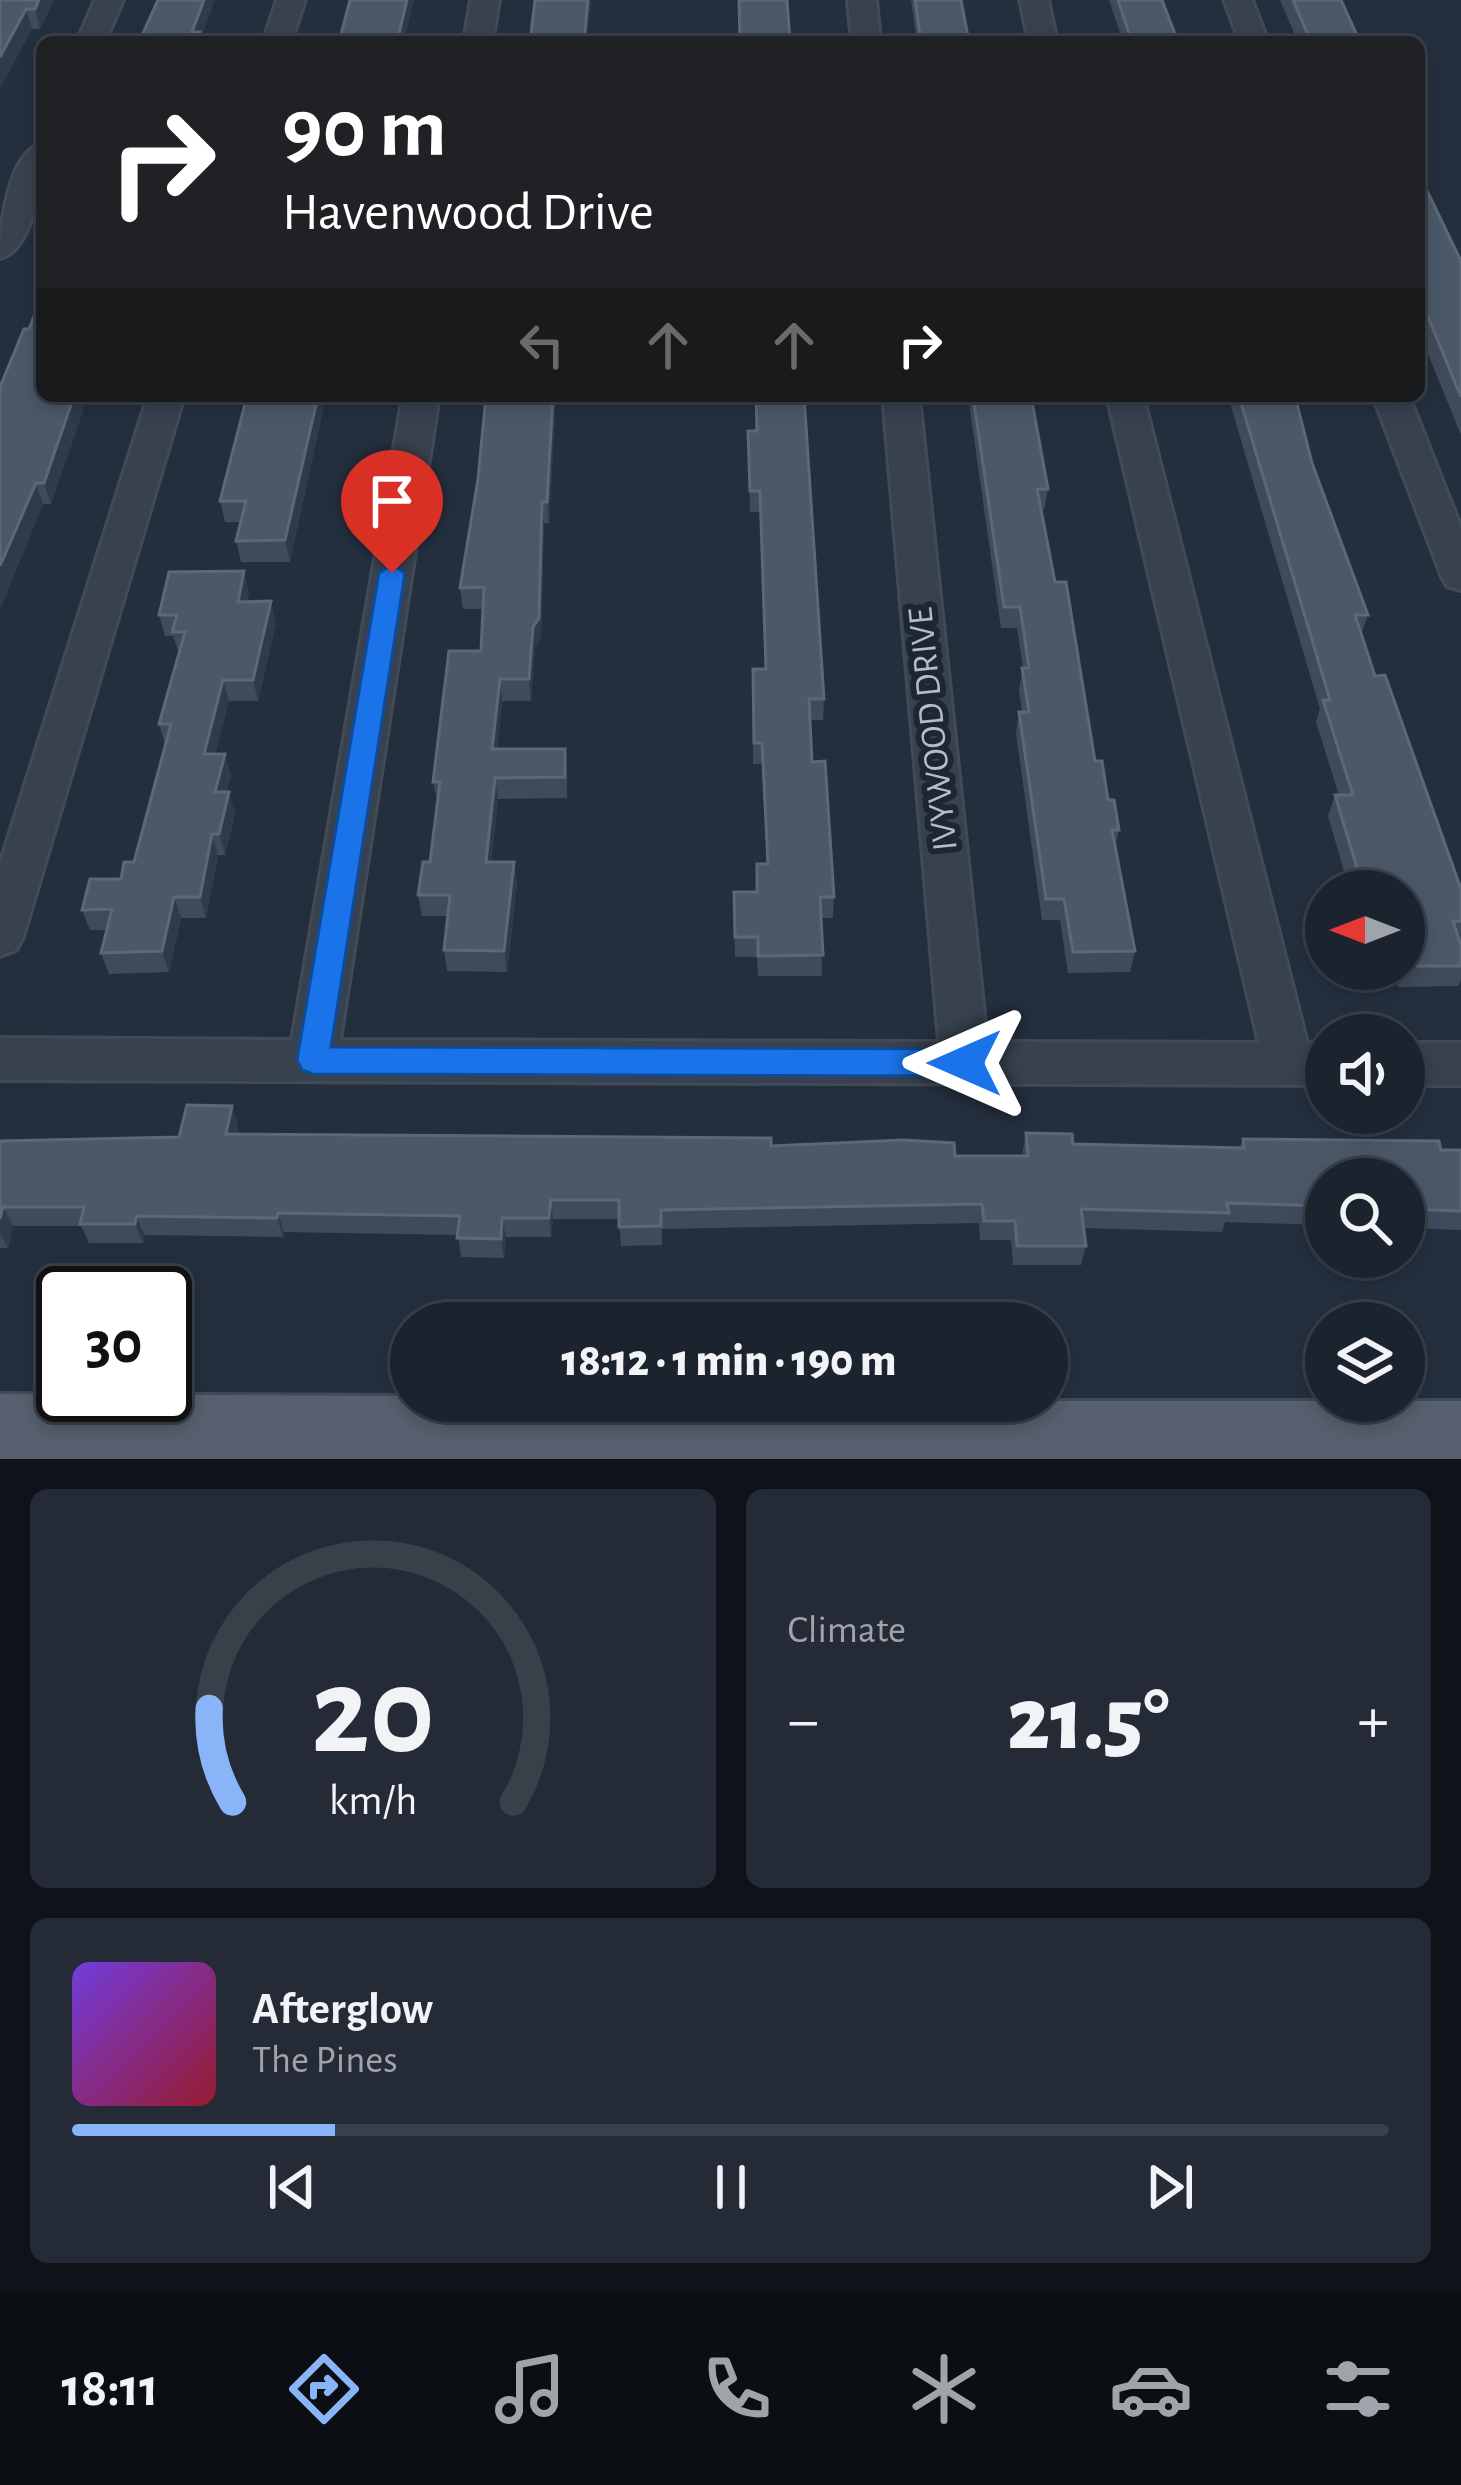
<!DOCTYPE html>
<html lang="en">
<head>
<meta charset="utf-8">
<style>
	body { margin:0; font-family:"Alegreya Sans",sans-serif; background:#242b36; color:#f1f3f6; height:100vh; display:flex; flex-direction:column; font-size:45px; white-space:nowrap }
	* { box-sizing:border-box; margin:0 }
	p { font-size:39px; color:#a0a4aa }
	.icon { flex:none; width:66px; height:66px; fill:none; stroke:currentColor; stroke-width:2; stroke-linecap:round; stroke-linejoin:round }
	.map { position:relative; height:1459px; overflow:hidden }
	.drawer { display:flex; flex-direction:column; gap:30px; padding:30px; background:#0f1319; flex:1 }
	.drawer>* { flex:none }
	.top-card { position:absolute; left:36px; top:36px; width:1389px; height:366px; border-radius:18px; box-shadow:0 6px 18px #0003,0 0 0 3px #39404a; background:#202124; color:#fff; overflow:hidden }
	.needle { width:78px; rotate:270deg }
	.fabs { position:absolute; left:1305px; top:870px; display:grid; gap:24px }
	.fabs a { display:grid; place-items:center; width:120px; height:120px; border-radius:50%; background:#1b232e; box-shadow:0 6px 18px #0003,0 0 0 3px #39404a; font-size:60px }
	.speed { position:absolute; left:36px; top:1266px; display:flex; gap:24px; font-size:60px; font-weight:700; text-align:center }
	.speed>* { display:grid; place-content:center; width:156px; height:156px; border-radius:50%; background:#1b232e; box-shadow:0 6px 18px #0003,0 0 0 3px #39404a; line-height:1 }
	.speed .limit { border:6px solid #111; border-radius:18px; background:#fff; color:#111 }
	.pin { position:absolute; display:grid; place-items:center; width:102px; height:102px; color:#fff; margin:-123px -51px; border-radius:50% 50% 50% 0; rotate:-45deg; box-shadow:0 0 12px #0007 }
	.pin .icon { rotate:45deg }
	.me { position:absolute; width:132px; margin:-66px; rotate:270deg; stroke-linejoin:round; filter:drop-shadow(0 0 9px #0008) }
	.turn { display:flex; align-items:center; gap:42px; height:252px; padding:0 48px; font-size:54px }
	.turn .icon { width:156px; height:156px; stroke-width:2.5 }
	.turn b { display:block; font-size:84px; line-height:102px }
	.lanes { display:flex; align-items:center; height:114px; padding:0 48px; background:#0003; justify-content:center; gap:60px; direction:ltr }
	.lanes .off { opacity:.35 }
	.big { font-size:90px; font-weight:800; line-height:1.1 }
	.drawer .card { flex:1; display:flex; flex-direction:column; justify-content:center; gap:18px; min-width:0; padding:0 42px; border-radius:18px; background:#242b36 }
	.drawer .dial { align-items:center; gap:0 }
	.dial svg { height:312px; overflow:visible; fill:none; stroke:#39404a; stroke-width:7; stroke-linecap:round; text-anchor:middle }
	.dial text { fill:#f1f3f6; stroke:none }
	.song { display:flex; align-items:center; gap:36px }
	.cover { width:144px; height:144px; border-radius:18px; background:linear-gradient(135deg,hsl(260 70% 55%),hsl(350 70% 35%)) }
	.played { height:12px; border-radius:6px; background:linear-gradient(90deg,#8ab4f8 20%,#39404a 20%) }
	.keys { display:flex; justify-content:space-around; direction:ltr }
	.heat { display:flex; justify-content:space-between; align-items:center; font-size:66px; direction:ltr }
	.drawer .tiles { flex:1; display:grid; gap:30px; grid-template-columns:1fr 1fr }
	.card:last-child { grid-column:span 2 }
	.trip { position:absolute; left:390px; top:1302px; width:678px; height:120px; border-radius:60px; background:#1b232e; box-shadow:0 6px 18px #0003,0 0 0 3px #39404a; font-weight:800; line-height:120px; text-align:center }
	.tabs { display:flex; height:192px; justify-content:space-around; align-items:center; background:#0b0e12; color:#a0a4aa }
	.tabs .icon { width:84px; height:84px }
	.tabs .current { color:#8ab4f8 }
	.tabs b { font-size:54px; color:#f1f3f6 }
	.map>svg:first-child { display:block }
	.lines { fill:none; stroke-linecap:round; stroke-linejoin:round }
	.minor-casing { stroke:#414a57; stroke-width:6 }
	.major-casing { stroke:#414a57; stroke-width:6 }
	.minor { fill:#38414e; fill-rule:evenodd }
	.major { fill:#56606e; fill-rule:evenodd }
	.wall { fill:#3f4b5c }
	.shaded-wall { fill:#2f3b4b }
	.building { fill:#4b5868; stroke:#5c6777; stroke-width:3 }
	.route { fill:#1a73e8; stroke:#114b97; stroke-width:3 }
	.labels { text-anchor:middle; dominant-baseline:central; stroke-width:12; stroke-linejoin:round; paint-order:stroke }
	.street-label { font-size:36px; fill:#b4bcc9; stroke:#1d2633 }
</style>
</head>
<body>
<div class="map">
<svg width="1461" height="1459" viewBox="0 0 1461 1459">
	<rect width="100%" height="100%" fill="#242f3e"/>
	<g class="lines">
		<g class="minor-casing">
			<path id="minor" d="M95,0H123L105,42H77Z
				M277,0H305L291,42H263Z
				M471,0H499L492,42H464Z
				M848,0H876L880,42H852Z
				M1020,0H1048L1057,42H1029Z
				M1224,0H1252L1268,42H1240Z
				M42,144C42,174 35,249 0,258C0,228 8,152 42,144Z
				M148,396H184L23,937L16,950L0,956V864Z
				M403,396H439L340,1040L939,1042L883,396H919L987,1042L1259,1043L1107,396H1143L1307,1043H1326V1085L0,1080V1038L292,1040Z
				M1373,396H1409L1461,528V590L1447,586L1442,577Z
				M1404,1043H1461V1085H1404Z"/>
		</g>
		<g class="major-casing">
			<path id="major" d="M0,1394L411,1396V1401H1461V1459H0Z"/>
		</g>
		<use href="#minor" class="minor"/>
		<use href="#major" class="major"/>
	</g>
	<path class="wall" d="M0,0H54L40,29H32L0,88Z
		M911,0H961L969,42H917Z
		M1109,0H1162L1178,42H1123Z
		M1280,0H1341L1360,42H1298Z
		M1419,174L1461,261V435L1419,332Z
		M29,329L42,396H88L51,504H43L0,609V387Z
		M326,396L290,562H241L236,541L240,522H225L220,501Z
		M486,396H556L549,523H544L541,639L535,648L531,701H502L497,749L567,770V798L498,799L491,862H514L517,883L507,972L447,971L444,950L448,916H422L418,895L430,862L438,803L433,782L481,651L483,609H463L460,588L478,479Z
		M968,396H1032V402L1048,489L1044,510H1041L1055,582L1095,761L1119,830L1115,848L1135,951L1130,972L1068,973L1060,920H1042L1016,733L1019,712H1022L1019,690L1023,668L1017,628H1001Z
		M1228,396H1295L1312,463L1368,615L1361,635L1375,676L1461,889V980L1458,986L1398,987L1393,969H1404V891H1340L1346,878L1328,816L1335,795H1339L1316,722L1320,709Z
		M748,431H756L824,699L823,720H810L812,762L834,897L833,918H821L822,976H758L757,957H735L734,892H757L767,864L762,764H753V669H765L760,512H750Z
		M249,592L247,602L276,623L258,701H229L215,754L231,775L226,792L235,813L225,855H218L206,918H181L169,972L109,974L101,953L107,930H90L82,910L121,879L134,862L165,744L159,724L179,653L173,636H165L159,615Z
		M238,1125L237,1134L771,1146L955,1156H1022L1026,1133L1073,1144L1239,1148L1243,1139L1461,1150V1230L1404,1228V1179H1326V1225L1225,1222L1222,1232L1084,1228L1086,1246L1081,1265H1013L1011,1240H980L979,1223L662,1229V1245L621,1246L619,1219H553L551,1237H506L504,1258L461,1257L458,1235L284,1232L283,1237L145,1235L143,1243H89L81,1226H13L8,1248H0V1141L179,1137Z"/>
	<path class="shaded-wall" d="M39,0H54L40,29L35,9Z
		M204,0H215L201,38L202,42H195L192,32Z
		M407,0H414L404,42H397Z
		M588,0H591L587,42H584Z
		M26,9L32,29L0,88V57Z
		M74,396H88L51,504L44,483Z
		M318,396H326L290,562L285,540Z
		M553,396H556L549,523L547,502Z
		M36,483L43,504L0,609V566Z
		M542,502L544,523L541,639L535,648L531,701L529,679Z
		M244,571L249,592L243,623L238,602Z
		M271,601L276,623L258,701L253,680Z
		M500,679L502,701L495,770L492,749Z
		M223,680L229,701L210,775L204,754Z
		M225,754L231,775L222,813L215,792Z
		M495,778L498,799L489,883L486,862Z
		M229,792L235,813L225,855L219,834Z
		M212,834L218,855L206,918L200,897Z
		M514,862L517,883L507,972L504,951Z
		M174,897L181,918L169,972L162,951Z
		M232,1106L238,1125L233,1154L226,1134Z
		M551,1200L553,1219L551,1237L549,1218Z
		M3,1207L13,1226L8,1248L0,1233V1219Z
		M278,1213L284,1232L283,1237L277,1218Z
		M136,1216L145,1235L143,1243L135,1224Z
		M502,1218L506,1237L504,1258L501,1239Z"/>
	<path class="building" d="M0,0H39L35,9H26L0,57Z
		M158,0H204L192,32H200L197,42H139Z
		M350,0H407L397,42H339Z
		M535,0H588L584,42H530Z
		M739,0H787L790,42H740Z
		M915,0H961L969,42H921Z
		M1118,0H1162L1178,42H1132Z
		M1293,0H1341L1360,42H1311Z
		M1419,174L1461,261V397L1419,295Z
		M42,296V396H74L44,483H36L0,566V387L24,329H29Z
		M247,396H318L285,540L236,541L246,501H220Z
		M486,396H553L547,502H542L539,618L533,627L529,679H500L492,749H565V777L495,778L486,862H514L504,951L444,950L450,895H418L423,862H430L440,782H433L449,651H481L484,587L460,588L478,479Z
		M756,396H804L824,699H809L812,762L825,761L834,897H820L823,955L758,956V937H735L734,892H757V864H768L762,743H754L753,669H766L760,491H750L748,431H757Z
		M973,396H1031L1048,489H1037L1055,582H1066L1095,761H1102L1108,800H1114L1119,830H1112L1135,951L1073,952L1064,899H1046L1019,712H1029L1022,668H1029L1020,607H1004Z
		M1239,396H1295L1312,463L1368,615H1355L1375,676L1385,675L1461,889V921H1453L1461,946V966H1407L1404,956V891H1348L1345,878H1360L1335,795H1353L1323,700H1330Z
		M244,571L238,602L271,601L253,680H223L204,754H225L215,792H229L219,834H212L200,897H174L162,951L101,953L112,909L82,910L90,879H121L124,862H134L171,724H159L185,632H172L177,615H159L169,572Z
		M187,1105L232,1106L226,1134L771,1138V1146L903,1140L954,1143L955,1156H1028L1026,1133L1072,1134L1073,1144L1244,1148L1243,1139L1439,1141L1441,1150H1461V1211L1404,1209V1179H1326V1206L1227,1203L1229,1213L1081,1209L1086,1246H1017L1015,1221H984L982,1204L661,1210V1226L619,1227V1200H551L549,1218H502L501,1239L457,1238L460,1216L278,1213L277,1218L136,1216L135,1224H80L84,1207H3L0,1219V1141L179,1137Z"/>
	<path class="route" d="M392,565L405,573L331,1047L965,1049L977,1053L981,1063L977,1072L965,1076L313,1074L302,1070L297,1060L379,573Z"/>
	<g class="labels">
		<g class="street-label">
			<text transform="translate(933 729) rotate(-96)">IVYWOOD DRIVE</text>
		</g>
	</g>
</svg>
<div class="fabs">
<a><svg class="needle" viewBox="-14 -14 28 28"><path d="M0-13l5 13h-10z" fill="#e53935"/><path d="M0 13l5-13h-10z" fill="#a0a4aa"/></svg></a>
<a><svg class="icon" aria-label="sound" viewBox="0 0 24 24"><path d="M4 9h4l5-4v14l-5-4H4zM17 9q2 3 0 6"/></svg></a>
<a><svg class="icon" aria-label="search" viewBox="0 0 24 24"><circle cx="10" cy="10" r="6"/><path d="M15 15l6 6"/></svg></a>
<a><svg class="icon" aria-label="layers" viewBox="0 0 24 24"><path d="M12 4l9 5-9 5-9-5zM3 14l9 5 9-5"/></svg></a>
</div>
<div class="speed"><div class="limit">30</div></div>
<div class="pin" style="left:392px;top:573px;background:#d93025"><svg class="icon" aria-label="arrive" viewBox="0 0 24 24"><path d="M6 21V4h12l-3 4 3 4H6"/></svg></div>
<svg class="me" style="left:965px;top:1063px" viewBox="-20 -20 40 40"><path d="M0-17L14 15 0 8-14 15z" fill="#1a73e8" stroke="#fff" stroke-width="4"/></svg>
<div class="trip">18:12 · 1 min · 190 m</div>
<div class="top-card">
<div class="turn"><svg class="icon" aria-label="right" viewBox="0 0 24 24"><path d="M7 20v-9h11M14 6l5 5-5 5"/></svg><div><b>90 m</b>Havenwood Drive</div></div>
<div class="lanes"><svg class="icon off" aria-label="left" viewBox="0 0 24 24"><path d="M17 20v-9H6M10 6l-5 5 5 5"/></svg><svg class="icon off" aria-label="ahead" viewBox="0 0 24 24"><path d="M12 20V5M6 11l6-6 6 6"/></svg><svg class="icon off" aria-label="ahead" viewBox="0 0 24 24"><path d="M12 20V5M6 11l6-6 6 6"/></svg><svg class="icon" aria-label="right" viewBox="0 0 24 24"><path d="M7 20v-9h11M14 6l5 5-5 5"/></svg></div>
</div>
</div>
<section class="drawer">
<div class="tiles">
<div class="card dial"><svg viewBox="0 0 100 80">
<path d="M14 69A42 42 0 1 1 86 69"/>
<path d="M14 69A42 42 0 0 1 8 45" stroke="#8ab4f8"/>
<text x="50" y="56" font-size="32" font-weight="700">20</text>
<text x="50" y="72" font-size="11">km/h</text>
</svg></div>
<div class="card"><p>Climate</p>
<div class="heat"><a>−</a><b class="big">21.5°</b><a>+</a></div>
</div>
<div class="card">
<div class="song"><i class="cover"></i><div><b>Afterglow</b><p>The Pines</p></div></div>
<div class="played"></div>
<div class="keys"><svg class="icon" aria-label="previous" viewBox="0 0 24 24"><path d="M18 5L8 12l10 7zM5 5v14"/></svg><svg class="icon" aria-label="pause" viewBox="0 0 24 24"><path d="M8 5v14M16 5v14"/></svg><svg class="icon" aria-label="next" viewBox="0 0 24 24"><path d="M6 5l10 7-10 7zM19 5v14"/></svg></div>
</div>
</div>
</section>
<nav class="tabs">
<b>18:11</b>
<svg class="icon current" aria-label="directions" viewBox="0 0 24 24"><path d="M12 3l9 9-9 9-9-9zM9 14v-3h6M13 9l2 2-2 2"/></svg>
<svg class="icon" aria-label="music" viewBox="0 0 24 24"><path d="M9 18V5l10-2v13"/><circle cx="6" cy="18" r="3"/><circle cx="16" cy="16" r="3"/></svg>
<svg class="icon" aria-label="phone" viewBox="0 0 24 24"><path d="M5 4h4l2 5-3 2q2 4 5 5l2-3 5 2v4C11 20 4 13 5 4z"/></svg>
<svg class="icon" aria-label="climate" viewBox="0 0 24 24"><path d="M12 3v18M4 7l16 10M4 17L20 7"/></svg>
<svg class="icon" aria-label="car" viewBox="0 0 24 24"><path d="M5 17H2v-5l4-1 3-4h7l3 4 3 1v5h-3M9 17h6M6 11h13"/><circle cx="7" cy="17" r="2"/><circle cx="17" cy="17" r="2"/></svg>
<svg class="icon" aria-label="filters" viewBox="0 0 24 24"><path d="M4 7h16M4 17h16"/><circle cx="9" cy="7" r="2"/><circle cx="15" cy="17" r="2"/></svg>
</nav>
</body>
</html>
